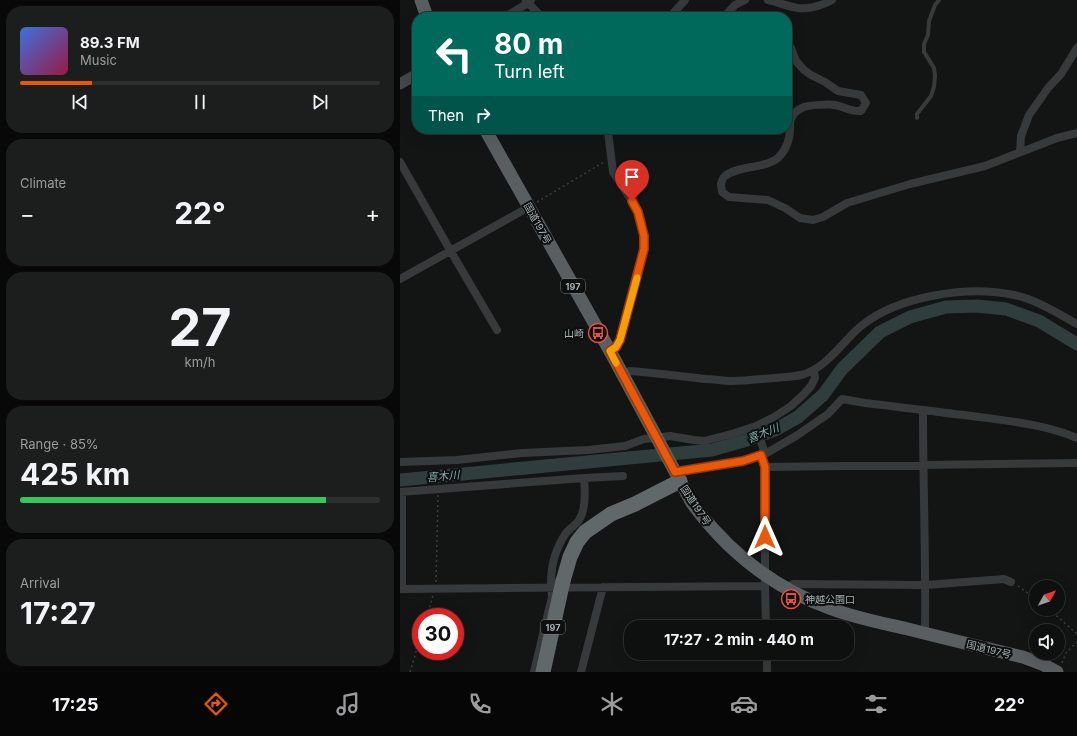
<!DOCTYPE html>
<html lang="en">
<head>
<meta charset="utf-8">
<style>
	body { margin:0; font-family:Inter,"Noto Sans JP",sans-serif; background:#1c1d1d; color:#f1f3f6; height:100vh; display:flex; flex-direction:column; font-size:15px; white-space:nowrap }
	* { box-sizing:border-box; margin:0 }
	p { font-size:13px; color:#9b9c9e }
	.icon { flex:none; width:22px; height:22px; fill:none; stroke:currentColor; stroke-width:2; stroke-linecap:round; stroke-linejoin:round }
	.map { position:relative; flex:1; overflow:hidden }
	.panel { display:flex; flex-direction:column; gap:6px; padding:6px; background:#080808; width:400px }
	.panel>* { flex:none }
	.banner { position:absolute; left:12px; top:12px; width:380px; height:122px; border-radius:16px; box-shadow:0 4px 16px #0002,0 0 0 1px #2e2f2f; background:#00695c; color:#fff; overflow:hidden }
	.needle { width:26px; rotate:50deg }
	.controls { position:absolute; left:629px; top:580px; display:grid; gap:8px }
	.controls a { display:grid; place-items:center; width:36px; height:36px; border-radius:50%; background:#0e0f0f; box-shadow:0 4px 16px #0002,0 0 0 1px #2e2f2f; font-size:20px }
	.speed { position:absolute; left:12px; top:608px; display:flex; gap:8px; font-size:20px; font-weight:700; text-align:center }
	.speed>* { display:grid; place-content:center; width:52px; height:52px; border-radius:50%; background:#0e0f0f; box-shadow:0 4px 16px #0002,0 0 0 1px #2e2f2f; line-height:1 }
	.speed .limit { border:6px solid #d22; background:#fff; color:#111 }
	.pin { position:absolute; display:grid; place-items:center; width:34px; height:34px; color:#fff; margin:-41px -17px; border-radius:50% 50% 50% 0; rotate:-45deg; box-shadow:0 0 4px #0007 }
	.pin .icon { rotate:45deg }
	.me { position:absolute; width:44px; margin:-22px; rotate:0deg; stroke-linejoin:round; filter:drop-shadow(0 0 3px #0008) }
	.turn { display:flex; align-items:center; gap:14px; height:84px; padding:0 16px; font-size:18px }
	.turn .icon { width:52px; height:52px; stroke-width:2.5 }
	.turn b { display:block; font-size:28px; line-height:34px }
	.then { display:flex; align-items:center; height:38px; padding:0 16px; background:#0003; gap:8px; font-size:15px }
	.big { font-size:30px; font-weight:700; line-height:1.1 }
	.panel .widget { flex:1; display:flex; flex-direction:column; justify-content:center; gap:6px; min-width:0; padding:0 14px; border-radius:16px; background:#1c1d1d }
	.panel .dial { align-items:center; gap:0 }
	.dial b { font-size:52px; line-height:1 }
	.song { display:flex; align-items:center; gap:12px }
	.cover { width:48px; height:48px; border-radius:6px; background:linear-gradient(135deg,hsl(220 70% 55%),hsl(340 70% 35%)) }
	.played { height:4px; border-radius:2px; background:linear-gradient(90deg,#ea580c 20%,#2e2f2f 20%) }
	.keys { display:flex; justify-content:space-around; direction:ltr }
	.heat { display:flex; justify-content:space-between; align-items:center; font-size:22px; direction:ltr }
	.charge { height:6px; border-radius:3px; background:linear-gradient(90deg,#34c759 85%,#2e2f2f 0) }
	.trip { position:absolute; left:224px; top:620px; width:230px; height:40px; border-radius:16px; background:#0e0f0f; box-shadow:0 4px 16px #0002,0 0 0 1px #2e2f2f; font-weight:700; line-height:40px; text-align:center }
	.dock { display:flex; height:64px; justify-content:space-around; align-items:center; background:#060606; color:#9b9c9e }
	.dock .icon { width:28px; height:28px }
	.dock .current { color:#ea580c }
	.dock b { font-size:18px; color:#f1f3f6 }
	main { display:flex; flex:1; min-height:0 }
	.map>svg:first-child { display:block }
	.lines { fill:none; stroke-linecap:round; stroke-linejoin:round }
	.river { stroke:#2f3e3d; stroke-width:13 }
	.path { stroke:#3a3f40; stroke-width:1.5; stroke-dasharray:2 3; stroke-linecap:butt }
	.service { stroke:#363a3b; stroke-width:4 }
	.minor { stroke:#363a3b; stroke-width:8 }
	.secondary { stroke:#434849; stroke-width:11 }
	.trunk { stroke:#595f61; stroke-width:13 }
	.motorway { stroke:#61686a; stroke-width:15 }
	.motorway-bridge { stroke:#61686a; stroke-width:15 }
	.route-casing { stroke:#983908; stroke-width:10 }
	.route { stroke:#ea580c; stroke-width:7 }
	.slow { stroke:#f59e0b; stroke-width:7 }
	.labels { text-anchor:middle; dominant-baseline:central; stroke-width:4; stroke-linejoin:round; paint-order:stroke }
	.shield { fill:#0e0f0f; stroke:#788182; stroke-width:1 }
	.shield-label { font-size:9px; font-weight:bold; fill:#a6b2b4 }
	.street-label { font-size:10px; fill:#a6b2b4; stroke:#0e0f0f }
	.poi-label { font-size:10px; fill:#a6b2b4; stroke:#0e0f0f; text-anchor:end }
	.water-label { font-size:11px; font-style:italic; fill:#7faca9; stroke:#0e0f0f }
</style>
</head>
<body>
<main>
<section class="panel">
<div class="widget">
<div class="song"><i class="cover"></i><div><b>89.3 FM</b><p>Music</p></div></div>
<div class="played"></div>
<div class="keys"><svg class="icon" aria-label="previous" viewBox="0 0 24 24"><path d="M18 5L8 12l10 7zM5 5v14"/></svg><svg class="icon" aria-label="pause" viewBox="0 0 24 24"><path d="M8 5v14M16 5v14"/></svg><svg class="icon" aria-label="next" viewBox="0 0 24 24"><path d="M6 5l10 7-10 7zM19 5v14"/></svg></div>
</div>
<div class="widget"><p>Climate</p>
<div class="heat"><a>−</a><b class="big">22°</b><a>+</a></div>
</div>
<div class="widget dial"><b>27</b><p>km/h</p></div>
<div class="widget"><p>Range · 85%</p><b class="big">425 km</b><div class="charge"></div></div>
<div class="widget"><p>Arrival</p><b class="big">17:27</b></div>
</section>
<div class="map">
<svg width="677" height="672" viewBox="0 0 677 672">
	<rect width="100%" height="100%" fill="#131414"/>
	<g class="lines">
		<path class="river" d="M0,480L312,450L347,440L375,430L398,417L423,395L442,369L480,332L510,317L546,307L577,306L606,309L639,321L677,344"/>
		<path class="path" d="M137,202L204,162
			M36,582L38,495
			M618,586L636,599
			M649,609L677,634
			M27,617L33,595
			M662,663L666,653L677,642
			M10,672L21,635"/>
		<path class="service" d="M517,118V114L531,96L534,87L535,76L534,68L524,52V44L528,35L529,21L535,5L539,0"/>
		<path class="minor" d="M368,0C378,2 389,7 398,8C410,9 421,6 432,0
			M126,1L142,17
			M105,17L128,3L131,0
			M270,17L285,0
			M324,17L335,5L345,0
			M387,42L391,48L396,61L404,70L411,75L425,82L438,91L461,95L466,103L461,111C451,112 445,107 435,105C430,104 409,105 404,107C399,109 393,113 391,119C390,121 390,125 390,128C390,139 386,150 378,158C365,169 339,165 325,176C323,177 322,181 321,184L322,192L329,197L368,200L385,208L400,218L413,220L423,217L447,203L510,184L585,166L657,138L677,133
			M206,129L208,132L213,172L232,201L238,212L244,236V249L237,279L220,340L217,347L210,351
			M620,152L621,136L629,115L648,88L661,74L677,48
			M0,162L50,250L97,330
			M0,279L129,207
			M222,374L230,371C255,373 280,376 305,379C314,379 323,381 332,381C346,381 361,379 374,378C383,377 393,377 401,375C426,369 442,342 461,326C498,296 568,285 614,295C637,300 657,313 677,324
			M523,410C523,485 526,559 525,634
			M356,426L365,454
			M361,455L365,467V586L366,627
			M0,462L57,460L122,453L188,450L225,446L244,439L270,436L294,440L304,441L335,433L356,426L374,417L391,406L404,394L411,386L415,378L414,371
			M365,467L677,463
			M275,472L343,461L365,454L396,436L428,414L442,399L465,403C501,407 536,412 572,416C608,421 644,424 677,438
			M0,492L184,478L223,476
			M2,492V589
			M385,588L393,584L526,585L604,579L611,582
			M0,589L365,586
			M367,653V672
			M134,672L152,597C149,574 153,552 166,533C170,528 176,525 179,520C186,510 185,489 184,478
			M181,672L203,587"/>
		<path class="secondary" d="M0,84L17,74"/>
		<path class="trunk" d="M21,0L27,17
			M85,129L210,351L292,503C328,552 372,587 429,608C455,618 482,623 508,629C547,639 585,648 623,657L644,665L657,672"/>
		<path class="motorway" d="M163,581L170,557L177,542L185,532L211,514L235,504L280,481"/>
		<path class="motorway-bridge" d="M143,672L163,581"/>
	</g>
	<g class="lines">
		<g class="route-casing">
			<path id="route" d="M232,201L238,212L244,236V249L220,340L216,347L210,351L275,472L343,461L361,455L365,467V537"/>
		</g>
		<use href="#route" class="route"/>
		<path class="slow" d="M216,363L210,351L216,347L220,340L237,278"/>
	</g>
	<defs>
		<g id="bus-ring" transform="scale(1)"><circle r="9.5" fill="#0e0f0f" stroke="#e2523e" stroke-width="1.5"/><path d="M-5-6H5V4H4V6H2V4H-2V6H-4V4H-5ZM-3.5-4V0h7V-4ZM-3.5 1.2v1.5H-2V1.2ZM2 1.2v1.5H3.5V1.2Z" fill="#e2523e"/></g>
	</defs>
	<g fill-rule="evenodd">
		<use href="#bus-ring" x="198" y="333"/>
		<use href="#bus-ring" x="391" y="599"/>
	</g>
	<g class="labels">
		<g class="shield">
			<rect x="161" y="279" width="24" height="14" rx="3"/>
			<rect x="141" y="620" width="24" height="14" rx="3"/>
		</g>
		<g class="shield-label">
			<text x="173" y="286">197</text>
			<text x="153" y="627">197</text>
		</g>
		<g class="street-label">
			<text transform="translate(138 223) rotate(61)">国道197号</text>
			<text transform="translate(296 505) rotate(56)">国道197号</text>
			<text transform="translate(589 649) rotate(14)">国道197号</text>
		</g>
		<g class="poi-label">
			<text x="184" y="333">山崎</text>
			<text x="405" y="599" text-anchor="start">神越公園口</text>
		</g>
		<g class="water-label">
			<text transform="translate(363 433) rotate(-22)">喜木川</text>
			<text transform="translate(43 476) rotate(-5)">喜木川</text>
		</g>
	</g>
</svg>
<div class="controls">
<a><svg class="needle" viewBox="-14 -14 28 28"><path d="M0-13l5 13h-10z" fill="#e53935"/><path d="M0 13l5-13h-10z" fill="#9b9c9e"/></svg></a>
<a><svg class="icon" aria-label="sound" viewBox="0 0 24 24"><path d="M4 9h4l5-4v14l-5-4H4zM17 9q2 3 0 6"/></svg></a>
</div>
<div class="speed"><div class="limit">30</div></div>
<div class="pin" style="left:232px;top:201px;background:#d93025"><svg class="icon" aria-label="arrive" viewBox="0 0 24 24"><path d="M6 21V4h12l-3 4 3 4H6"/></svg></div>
<svg class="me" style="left:365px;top:537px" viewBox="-20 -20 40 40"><path d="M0-17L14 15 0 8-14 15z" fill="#ea580c" stroke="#fff" stroke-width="4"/></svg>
<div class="trip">17:27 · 2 min · 440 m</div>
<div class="banner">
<div class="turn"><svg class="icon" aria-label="left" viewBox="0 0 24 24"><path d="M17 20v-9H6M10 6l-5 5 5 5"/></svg><div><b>80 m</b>Turn left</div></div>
<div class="then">Then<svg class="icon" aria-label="right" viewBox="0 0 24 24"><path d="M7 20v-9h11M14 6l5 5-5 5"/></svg></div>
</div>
</div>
</main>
<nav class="dock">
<b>17:25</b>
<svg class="icon current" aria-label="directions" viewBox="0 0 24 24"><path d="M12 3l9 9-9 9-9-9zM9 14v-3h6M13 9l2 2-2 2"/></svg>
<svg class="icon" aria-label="music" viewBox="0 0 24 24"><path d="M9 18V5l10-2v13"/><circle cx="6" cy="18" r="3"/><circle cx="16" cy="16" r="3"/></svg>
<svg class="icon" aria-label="phone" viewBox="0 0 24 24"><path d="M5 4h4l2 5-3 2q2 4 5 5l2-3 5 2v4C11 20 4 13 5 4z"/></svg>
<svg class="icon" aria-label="climate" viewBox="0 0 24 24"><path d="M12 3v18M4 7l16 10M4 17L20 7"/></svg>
<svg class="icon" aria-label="car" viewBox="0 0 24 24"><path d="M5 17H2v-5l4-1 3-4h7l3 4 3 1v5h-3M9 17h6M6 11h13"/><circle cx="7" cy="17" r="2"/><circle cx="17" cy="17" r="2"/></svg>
<svg class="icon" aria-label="filters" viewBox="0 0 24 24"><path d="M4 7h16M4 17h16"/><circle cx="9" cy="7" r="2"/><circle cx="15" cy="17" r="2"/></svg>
<b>22°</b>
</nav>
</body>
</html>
